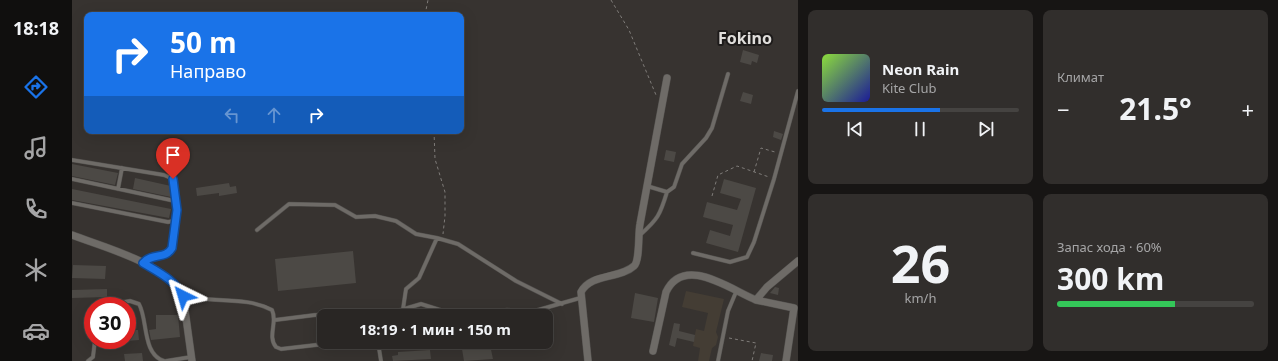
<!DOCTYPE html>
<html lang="ru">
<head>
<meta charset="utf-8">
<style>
	body { margin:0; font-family:"Noto Sans",sans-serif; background:#312e2c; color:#f1f3f6; height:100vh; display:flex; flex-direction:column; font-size:15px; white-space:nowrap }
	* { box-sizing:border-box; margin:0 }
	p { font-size:13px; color:#a5a5a6 }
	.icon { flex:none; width:22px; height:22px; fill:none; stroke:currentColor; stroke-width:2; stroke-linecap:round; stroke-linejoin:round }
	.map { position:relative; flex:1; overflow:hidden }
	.sheet { display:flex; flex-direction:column; gap:10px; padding:10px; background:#171514; width:480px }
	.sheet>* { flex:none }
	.banner { position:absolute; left:12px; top:12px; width:380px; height:122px; border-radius:8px; box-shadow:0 4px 16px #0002,0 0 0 1px #454341; background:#1a73e8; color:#fff; overflow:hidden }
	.speed { position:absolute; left:12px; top:297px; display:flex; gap:8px; font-size:20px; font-weight:700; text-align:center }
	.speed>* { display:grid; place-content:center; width:52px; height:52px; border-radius:50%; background:#292624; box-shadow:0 4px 16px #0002,0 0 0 1px #454341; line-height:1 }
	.speed .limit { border:6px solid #d22; background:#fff; color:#111 }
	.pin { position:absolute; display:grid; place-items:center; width:34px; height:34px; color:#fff; margin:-41px -17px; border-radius:50% 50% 50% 0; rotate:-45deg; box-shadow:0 0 4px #0007 }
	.pin .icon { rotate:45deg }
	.me { position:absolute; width:44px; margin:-22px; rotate:320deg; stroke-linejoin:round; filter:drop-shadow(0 0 3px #0008) }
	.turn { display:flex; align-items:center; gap:14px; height:84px; padding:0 20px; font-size:18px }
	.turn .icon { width:52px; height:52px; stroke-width:2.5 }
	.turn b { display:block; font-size:28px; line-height:34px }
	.lanes { display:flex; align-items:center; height:38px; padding:0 20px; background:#0003; justify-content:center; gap:20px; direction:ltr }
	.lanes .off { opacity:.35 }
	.big { font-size:30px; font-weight:700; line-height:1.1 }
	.sheet .tile { flex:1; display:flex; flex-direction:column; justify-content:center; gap:6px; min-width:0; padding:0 14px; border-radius:8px; background:#312e2c }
	.sheet .dial { align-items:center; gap:0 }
	.dial b { font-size:52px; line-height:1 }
	.song { display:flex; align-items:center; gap:12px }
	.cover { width:48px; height:48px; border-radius:6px; background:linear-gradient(135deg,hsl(90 70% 55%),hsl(240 70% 35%)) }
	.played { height:4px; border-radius:2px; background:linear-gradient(90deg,#1a73e8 60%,#454341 60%) }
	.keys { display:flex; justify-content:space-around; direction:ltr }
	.heat { display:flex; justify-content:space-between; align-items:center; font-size:22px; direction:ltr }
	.charge { height:6px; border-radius:3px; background:linear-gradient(90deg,#34c759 60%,#454341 0) }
	.sheet .tiles { flex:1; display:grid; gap:10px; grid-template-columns:repeat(2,1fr) }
	.trip { position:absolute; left:245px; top:309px; width:236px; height:40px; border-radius:8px; background:#292624; box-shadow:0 4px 16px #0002,0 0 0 1px #454341; font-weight:700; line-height:40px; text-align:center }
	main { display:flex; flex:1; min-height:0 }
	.tab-bar { display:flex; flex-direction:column; width:72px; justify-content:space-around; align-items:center; background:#100f0e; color:#a5a5a6 }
	.tab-bar .icon { width:28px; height:28px }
	.tab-bar .on { color:#1a73e8 }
	.tab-bar b { font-size:18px; color:#f1f3f6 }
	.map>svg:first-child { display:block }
	.built { fill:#443d34 }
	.building { fill:#4c4945 }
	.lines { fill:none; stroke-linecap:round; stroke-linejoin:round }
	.service-casing { stroke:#54524f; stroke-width:4.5 }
	.minor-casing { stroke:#54524f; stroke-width:8 }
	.path { stroke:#7f7c79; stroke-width:1; stroke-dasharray:3 3; stroke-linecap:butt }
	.service { stroke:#6e6b67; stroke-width:3.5 }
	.minor { stroke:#6e6b67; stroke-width:7 }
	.route-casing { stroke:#114b97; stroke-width:10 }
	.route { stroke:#1a73e8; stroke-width:7 }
	.labels { text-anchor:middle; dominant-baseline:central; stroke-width:4; stroke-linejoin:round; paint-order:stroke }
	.district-label { font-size:16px; font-weight:bold; fill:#e0dedb; stroke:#1d1b1a }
</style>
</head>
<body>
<main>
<nav class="tab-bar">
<b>18:18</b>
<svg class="icon on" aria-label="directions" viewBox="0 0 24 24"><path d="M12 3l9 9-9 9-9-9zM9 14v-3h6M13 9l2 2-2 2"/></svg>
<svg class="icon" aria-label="music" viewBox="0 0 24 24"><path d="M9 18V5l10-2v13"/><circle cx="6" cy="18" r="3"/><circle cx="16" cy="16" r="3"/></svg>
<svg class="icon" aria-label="phone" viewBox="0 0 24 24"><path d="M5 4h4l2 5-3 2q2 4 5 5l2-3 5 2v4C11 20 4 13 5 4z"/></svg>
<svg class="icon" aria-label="climate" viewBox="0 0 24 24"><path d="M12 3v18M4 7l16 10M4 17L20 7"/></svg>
<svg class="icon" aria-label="car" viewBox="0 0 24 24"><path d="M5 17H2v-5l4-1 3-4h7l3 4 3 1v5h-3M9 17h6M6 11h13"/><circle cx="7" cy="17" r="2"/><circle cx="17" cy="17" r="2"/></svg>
</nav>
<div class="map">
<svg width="726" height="361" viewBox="0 0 726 361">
	<rect width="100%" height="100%" fill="#373330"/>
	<path class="built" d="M614,291L652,299L644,332L646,337L644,345L640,348L637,361H626L628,348L621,346L624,329L632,331L636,313L610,307Z"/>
	<path class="building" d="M671,50L687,55L685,63L680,61L679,65L668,62Z
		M671,92L681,95L679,104L668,101Z
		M702,131L711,134L709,140L701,137Z
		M594,150L604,152L602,162L592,160Z
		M0,164L46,173L43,185L0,176Z
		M63,178L99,186V197L61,189Z
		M652,179L684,188L666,252L634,243L638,230L658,236L661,225L631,217L635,202L665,210L669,199L648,193Z
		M157,183L158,187L164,186L165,193L147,196V193L125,196L124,188Z
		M0,189L99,209L97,218L0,200Z
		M281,251L284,283L206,291L203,259Z
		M1,265L34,266L33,279L0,278Z
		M703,287L707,288L706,295L698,293Z
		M35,289V297L0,298V290Z
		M563,293L586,298L582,322L559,318Z
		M84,315H106L108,337L79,340L77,330L84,329Z
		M602,323L608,324L607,331L623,335L622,342L605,338L603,347L597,345Z
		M55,330H66L67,340L55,341Z
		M418,345L421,359L392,361L390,349Z
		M358,350L359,359L321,361L320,356L326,355V352Z
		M70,353L71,361H53L52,354Z
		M689,353L701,355L700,361H687Z"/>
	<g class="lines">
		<g class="service-casing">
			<path id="service" d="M0,160L92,175L101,179L105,209L100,249L97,253L76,258L71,263
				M0,179L103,201
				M575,186L595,192L602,187L610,164L634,138L640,128L656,74
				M46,189L50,168
				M0,203L96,222L101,221L104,216
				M185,230L217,204L263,205L284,217L303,216L324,221L344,234L365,238
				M568,235C586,219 588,215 595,192
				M621,253L658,262L675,257L682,242L702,179L726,91
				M111,296C140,303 174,296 200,310C206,322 195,336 204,347L209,349L270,342
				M28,306L58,301L67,304C76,320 70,354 92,361
				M331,309L334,289L347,278L365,238L386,244L444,281L490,304
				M203,320L243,315L315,314L349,304L384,315H398L435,310L459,312L508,298
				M306,342L309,361
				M16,361L21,357L23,340
				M94,361L119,357
				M646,361L656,311L664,292"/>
		</g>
		<g class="minor-casing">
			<path id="minor" d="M0,235C34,248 93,263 111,296L120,361
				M684,300L722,308L714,361
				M581,351L594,292C612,254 659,290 684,300L695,287L726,261
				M516,361L509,292C519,273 548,279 562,266C568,261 566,233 568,224C577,176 586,127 595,78"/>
		</g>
		<path class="path" d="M539,0L557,30L584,95
			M353,15L356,0
			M362,131L363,159L373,192V216L371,234
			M682,172L689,148L703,152
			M640,196L646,175L665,166L697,177
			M657,338L684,343L680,361"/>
		<use href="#service" class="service"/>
		<use href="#minor" class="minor"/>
	</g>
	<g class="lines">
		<g class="route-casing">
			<path id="route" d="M101,179L105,210L100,248C93,260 81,252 71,263C86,272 103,280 111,296"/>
		</g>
		<use href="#route" class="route"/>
	</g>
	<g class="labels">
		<g class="district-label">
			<text x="673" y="38">Fokino</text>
		</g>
	</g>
</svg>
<div class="speed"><div class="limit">30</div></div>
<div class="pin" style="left:101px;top:179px;background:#d93025"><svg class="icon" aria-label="arrive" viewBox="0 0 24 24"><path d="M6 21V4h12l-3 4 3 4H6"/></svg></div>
<svg class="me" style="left:111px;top:296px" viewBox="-20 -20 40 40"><path d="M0-17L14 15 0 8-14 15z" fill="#1a73e8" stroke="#fff" stroke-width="4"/></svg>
<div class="trip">18:19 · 1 мин · 150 m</div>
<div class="banner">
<div class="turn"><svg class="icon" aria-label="right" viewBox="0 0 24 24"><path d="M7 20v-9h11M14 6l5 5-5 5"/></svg><div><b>50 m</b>Направо</div></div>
<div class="lanes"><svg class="icon off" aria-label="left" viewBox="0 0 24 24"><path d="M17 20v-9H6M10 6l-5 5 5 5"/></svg><svg class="icon off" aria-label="ahead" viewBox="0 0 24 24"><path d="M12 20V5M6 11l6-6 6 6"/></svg><svg class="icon" aria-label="right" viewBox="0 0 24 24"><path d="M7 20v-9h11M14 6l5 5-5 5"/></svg></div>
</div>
</div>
<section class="sheet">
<div class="tiles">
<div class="tile">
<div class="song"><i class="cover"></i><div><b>Neon Rain</b><p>Kite Club</p></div></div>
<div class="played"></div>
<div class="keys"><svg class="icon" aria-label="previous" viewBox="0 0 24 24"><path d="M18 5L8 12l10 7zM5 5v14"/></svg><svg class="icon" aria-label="pause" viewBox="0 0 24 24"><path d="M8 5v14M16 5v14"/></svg><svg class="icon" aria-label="next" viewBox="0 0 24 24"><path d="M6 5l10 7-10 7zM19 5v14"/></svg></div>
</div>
<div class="tile"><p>Климат</p>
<div class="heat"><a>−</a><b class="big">21.5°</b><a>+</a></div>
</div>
<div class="tile dial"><b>26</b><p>km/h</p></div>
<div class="tile"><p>Запас хода · 60%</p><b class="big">300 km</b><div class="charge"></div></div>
</div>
</section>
</main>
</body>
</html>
